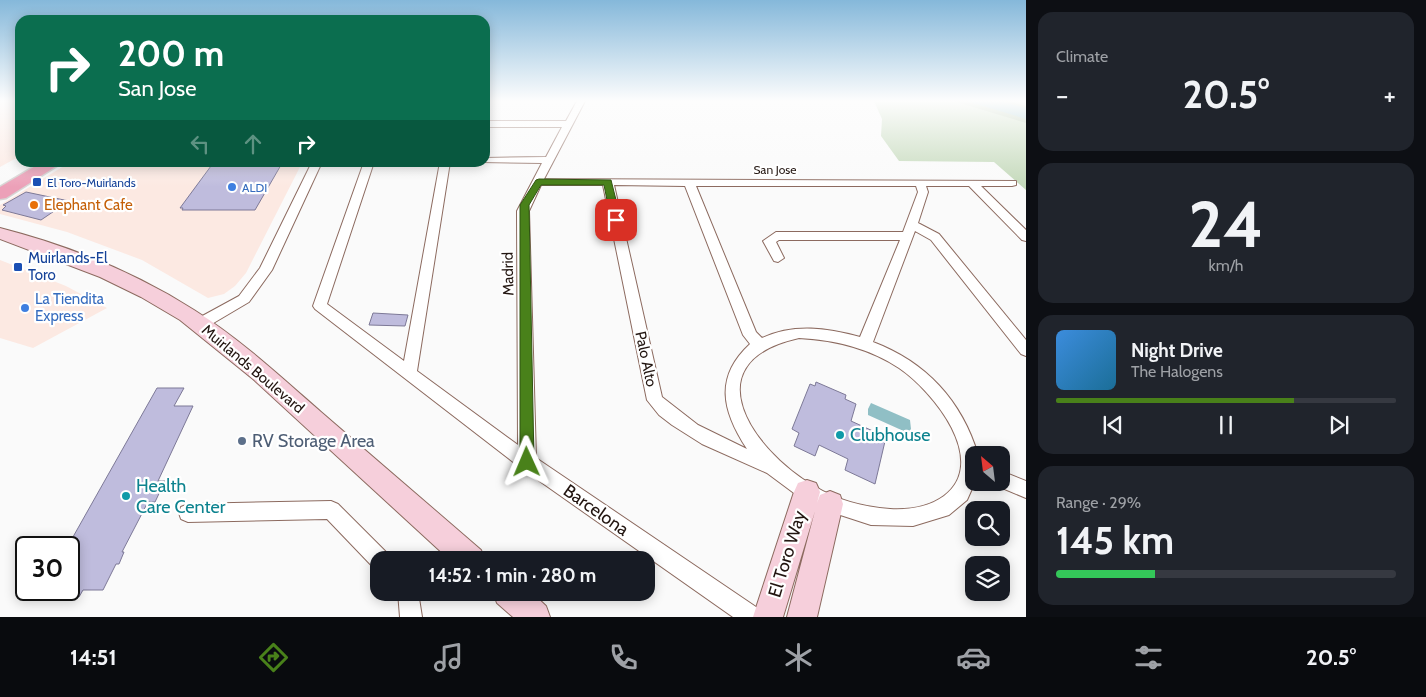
<!DOCTYPE html>
<html lang="en">
<head>
<meta charset="utf-8">
<style>
	body { margin:0; font-family:Cabin,sans-serif; background:#20242c; color:#f1f3f6; height:100vh; display:flex; flex-direction:column; font-size:19px; white-space:nowrap }
	* { box-sizing:border-box; margin:0 }
	p { font-size:16px; color:#9ea1a6 }
	.icon { flex:none; width:28px; height:28px; fill:none; stroke:currentColor; stroke-width:2; stroke-linecap:round; stroke-linejoin:round }
	.map { position:relative; flex:1; overflow:hidden }
	.drawer { display:flex; flex-direction:column; gap:12px; padding:12px; background:#0d0f14; width:400px }
	.drawer>* { flex:none }
	.hud { position:absolute; left:15px; top:15px; width:475px; height:152px; border-radius:15px; box-shadow:0 2px 12px #0003; background:#0b6e4f; color:#fff; overflow:hidden }
	.needle { width:32px; rotate:332deg }
	.tools { position:absolute; left:965px; top:446px; display:grid; gap:10px }
	.tools a { display:grid; place-items:center; width:45px; height:45px; border-radius:10px; background:#171b24; box-shadow:0 2px 12px #0003; font-size:25px }
	.speed { position:absolute; left:15px; top:536px; display:flex; gap:10px; font-size:25px; font-weight:700; text-align:center }
	.speed>* { display:grid; place-content:center; width:65px; height:65px; border-radius:50%; background:#171b24; box-shadow:0 2px 12px #0003; line-height:1 }
	.speed .limit { border:2px solid #111; border-radius:8px; background:#fff; color:#111 }
	.pin { position:absolute; display:grid; place-items:center; width:42px; height:42px; color:#fff; margin:-21px; border-radius:10px; box-shadow:0 2px 8px #0006 }
	.me { position:absolute; width:55px; margin:-28px; rotate:359deg; stroke-linejoin:round; filter:drop-shadow(0 0 4px #0008) }
	.turn { display:flex; align-items:center; gap:18px; height:105px; padding:0 20px; font-size:22px }
	.turn .icon { width:65px; height:65px; stroke-width:2.5 }
	.turn b { display:block; font-size:35px; line-height:42px }
	.lanes { display:flex; align-items:center; height:48px; padding:0 20px; background:#0003; justify-content:center; gap:25px; direction:ltr }
	.lanes .off { opacity:.35 }
	.big { font-size:38px; font-weight:700; line-height:1.1 }
	.drawer .widget { flex:1; display:flex; flex-direction:column; justify-content:center; gap:8px; min-width:0; padding:0 18px; border-radius:15px; background:#20242c }
	.drawer .dial { align-items:center; gap:0 }
	.dial b { font-size:65px; line-height:1 }
	.song { display:flex; align-items:center; gap:15px }
	.cover { width:60px; height:60px; border-radius:8px; background:linear-gradient(135deg,hsl(210 70% 55%),hsl(200 70% 35%)) }
	.played { height:5px; border-radius:2px; background:linear-gradient(90deg,#49811a 70%,#363941 70%) }
	.keys { display:flex; justify-content:space-around; direction:ltr }
	.heat { display:flex; justify-content:space-between; align-items:center; font-size:28px; direction:ltr }
	.charge { height:8px; border-radius:4px; background:linear-gradient(90deg,#34c759 29%,#363941 0) }
	.trip { position:absolute; left:370px; top:551px; width:285px; height:50px; border-radius:15px; background:#171b24; box-shadow:0 2px 12px #0003; font-weight:700; line-height:50px; text-align:center }
	.tab-bar { display:flex; height:80px; justify-content:space-around; align-items:center; background:#090b0e; color:#9ea1a6 }
	.tab-bar .icon { width:35px; height:35px }
	.tab-bar .current { color:#49811a }
	.tab-bar b { font-size:22px; color:#f1f3f6 }
	main { display:flex; flex:1; min-height:0 }
	.map>svg:first-child { display:block }
	.built { fill:#fce9e2 }
	.green { fill:#c4d9ba }
	.forest { fill:#abc1a1 }
	.water { fill:#90bfc5 }
	.building { fill:#bfbcdd; stroke:#7d7997 }
	.lines { fill:none; stroke-linecap:round; stroke-linejoin:round }
	.street-casing { stroke:#8c6a5f; stroke-width:2 }
	.secondary-casing { stroke:#8c6a5f; stroke-width:2 }
	.primary-casing { stroke:#d7d5d4; stroke-width:3 }
	.street { fill:#fff; fill-rule:evenodd }
	.secondary { fill:#f6cfdb; fill-rule:evenodd }
	.primary { fill:#eca0b8; fill-rule:evenodd }
	.route { fill:#49811a; stroke:#2f5411 }
	.transit-dot { fill:#1a4fb4; stroke:#fff; stroke-width:2 }
	.shop-dot { fill:#3f7fe0; stroke:#fff; stroke-width:2 }
	.food-dot { fill:#e8710a; stroke:#fff; stroke-width:2 }
	.culture-dot { fill:#0f9aa8; stroke:#fff; stroke-width:2 }
	.service-dot { fill:#5c6f8a; stroke:#fff; stroke-width:2 }
	.labels { text-anchor:middle; dominant-baseline:central; stroke-width:4.5; stroke-linejoin:round; paint-order:stroke }
	.far-street-label { font-size:12px; fill:#231611; stroke:#fff }
	.far-transit-label { font-size:12px; fill:#164399; stroke:#fff; text-anchor:start }
	.far-shop-label { font-size:12px; fill:#366cbe; stroke:#fff; text-anchor:start }
	.food-label { font-size:15px; fill:#c56008; stroke:#fff; text-anchor:start }
	.transit-label { font-size:15px; fill:#164399; stroke:#fff; text-anchor:start }
	.street-label { font-size:15px; fill:#231611; stroke:#fff }
	.shop-label { font-size:15px; fill:#366cbe; stroke:#fff; text-anchor:start }
	.near-culture-label { font-size:18px; fill:#0d838f; stroke:#fff; text-anchor:start }
	.near-service-label { font-size:18px; fill:#4e5e75; stroke:#fff; text-anchor:start }
	.near-street-label { font-size:18px; fill:#231611; stroke:#fff }
</style>
</head>
<body>
<main>
<div class="map">
<svg width="1026" height="617" viewBox="0 0 1026 617">
	<rect width="100%" height="100%" fill="#fafafa"/>
	<path class="built" d="M0,101H20V156L0,167Z
		M69,163H302L246,273L235,286L224,294L208,298L142,260L67,232L0,214V205Z
		M0,260L66,286L107,308L33,348L0,338Z"/>
	<path class="green" d="M874,101H1026V190L994,162L899,161L881,136L882,119Z"/>
	<path class="forest" d="M953,101H1009L1026,106V123Z"/>
	<path class="water" d="M967,101H1001L1026,108V119Z
		M871,403L910,420L911,429L908,433L868,415V409Z"/>
	<path class="building" d="M218,165H281L255,210H182L183,208H180L211,166Z
		M26,192L69,201L41,220L2,210L6,206L3,205Z
		M373,313L408,315L405,326L369,325Z
		M816,382L846,395L845,399L856,404L851,421L886,437L875,484L845,470L848,459L819,445L815,456L794,446L799,433L792,429L810,384L815,386Z
		M157,388H184L174,406H193L158,481H165L155,502H148L122,552H124L119,564H116L103,590H83L79,597H69V544Z"/>
	<g class="lines">
		<g class="street-casing">
			<path id="street" d="M577,101H585L544,179L1016,181V185L1012,186H981L1026,230V241L1022,240L969,186H926L928,192L918,223L939,234L1026,340V356L1021,354L931,240L915,231L873,342C926,362 962,401 978,455H974L975,482L967,500L949,515L913,526L871,525L822,509L802,499L767,473L702,444L672,425L659,415L647,400L603,185H541L529,211L536,458L759,609L762,617H733L521,468L315,309L313,306L364,162H374L327,304L404,361L440,162H450L417,371L518,445L517,211L542,163L481,162H485V158L546,157L562,127H485V121H566ZM614,185L685,186L743,335L750,344C714,377 722,411 747,449L698,425L662,397ZM696,186H916L918,192L903,232H776L763,241L774,261L778,262L784,258L776,242L779,240H900L860,337C828,328 794,323 762,338L756,332ZM799,338C835,340 869,348 899,368C933,391 990,461 944,496C929,507 908,510 890,509C863,507 837,500 814,486C752,450 691,362 799,338Z
				M312,162H322L272,270L249,302L205,328H195L193,324L195,320L239,296L260,268Z
				M1001,471L1026,481V498L995,485L994,482H1001Z
				M331,501L338,504L387,553L390,560H379V569L373,567L327,519L188,522L181,519L179,513L181,507L188,504Z
				M398,592H418L422,617H400Z"/>
		</g>
		<g class="secondary-casing">
			<path id="secondary" d="M0,228C67,245 136,273 194,310C240,339 280,376 321,412C374,458 428,504 481,550L485,560H450L253,379L180,320L141,297L100,277L0,239Z
				M807,480L816,483L820,492L817,503L820,495L830,491L840,495L843,504L817,617H787L815,511L783,617H753L794,492L798,483Z
				M493,592H531L546,606L550,617H513L497,603Z"/>
		</g>
		<g class="primary-casing">
			<path id="primary" d="M42,162H63L6,198L0,199V187Z"/>
		</g>
		<use href="#street" class="street"/>
		<use href="#secondary" class="secondary"/>
		<use href="#primary" class="primary"/>
	</g>
	<linearGradient id="sky" x2="0" y2="1"><stop stop-color="#85b8da"/><stop offset="0.54" stop-color="#fdfdfd"/><stop offset="1" stop-color="#fdfdfd" stop-opacity="0"/></linearGradient>
	<rect width="1026" height="187" fill="url(#sky)"/>
	<path class="route" d="M539,179L611,180L621,220L616,223L611,220L604,185H541L529,205L534,462L532,467L527,469L522,467L520,462V205L536,180Z"/>
	<g class="transit-dot">
		<rect x="32" y="177" width="10" height="10" rx="2.5"/>
		<rect x="13" y="262" width="10" height="10" rx="2.5"/>
	</g>
	<g class="shop-dot">
		<circle cx="232" cy="187" r="5"/>
		<circle cx="25" cy="308" r="5"/>
	</g>
	<circle class="food-dot" cx="34" cy="205" r="5"/>
	<g class="culture-dot">
		<circle cx="840" cy="435" r="5"/>
		<circle cx="126" cy="496" r="5"/>
	</g>
	<circle class="service-dot" cx="242" cy="441" r="5"/>
	<g class="labels">
		<g class="far-street-label">
			<text x="775" y="169">San Jose</text>
		</g>
		<g class="far-transit-label">
			<text x="47" y="182">El Toro-Muirlands</text>
		</g>
		<g class="far-shop-label">
			<text x="242" y="187">ALDI</text>
		</g>
		<g class="food-label">
			<text x="44" y="205">Elephant Cafe</text>
		</g>
		<g class="transit-label">
			<text x="28" y="258">Muirlands-El<tspan x="28" dy="17">Toro</tspan></text>
		</g>
		<g class="street-label">
			<text transform="translate(508 274) rotate(-91)">Madrid</text>
			<text transform="translate(646 359) rotate(78)">Palo Alto</text>
			<text transform="translate(253 369) rotate(40)">Muirlands Boulevard</text>
		</g>
		<g class="shop-label">
			<text x="35" y="299">La Tiendita<tspan x="35" dy="17">Express</tspan></text>
		</g>
		<g class="near-culture-label">
			<text x="850" y="435">Clubhouse</text>
			<text x="136" y="486">Health<tspan x="136" dy="21">Care Center</tspan></text>
		</g>
		<g class="near-service-label">
			<text x="252" y="441">RV Storage Area</text>
		</g>
		<g class="near-street-label">
			<text transform="translate(596 510) rotate(35)">Barcelona</text>
			<text transform="translate(787 554) rotate(-73)">El Toro Way</text>
		</g>
	</g>
</svg>
<div class="tools">
<a><svg class="needle" viewBox="-14 -14 28 28"><path d="M0-13l5 13h-10z" fill="#e53935"/><path d="M0 13l5-13h-10z" fill="#9ea1a6"/></svg></a>
<a><svg class="icon" aria-label="search" viewBox="0 0 24 24"><circle cx="10" cy="10" r="6"/><path d="M15 15l6 6"/></svg></a>
<a><svg class="icon" aria-label="layers" viewBox="0 0 24 24"><path d="M12 4l9 5-9 5-9-5zM3 14l9 5 9-5"/></svg></a>
</div>
<div class="speed"><div class="limit">30</div></div>
<div class="pin" style="left:616px;top:220px;background:#d93025"><svg class="icon" aria-label="arrive" viewBox="0 0 24 24"><path d="M6 21V4h12l-3 4 3 4H6"/></svg></div>
<svg class="me" style="left:527px;top:462px" viewBox="-20 -20 40 40"><path d="M0-17L14 15 0 8-14 15z" fill="#49811a" stroke="#fff" stroke-width="4"/></svg>
<div class="trip">14:52 · 1 min · 280 m</div>
<div class="hud">
<div class="turn"><svg class="icon" aria-label="right" viewBox="0 0 24 24"><path d="M7 20v-9h11M14 6l5 5-5 5"/></svg><div><b>200 m</b>San Jose</div></div>
<div class="lanes"><svg class="icon off" aria-label="left" viewBox="0 0 24 24"><path d="M17 20v-9H6M10 6l-5 5 5 5"/></svg><svg class="icon off" aria-label="ahead" viewBox="0 0 24 24"><path d="M12 20V5M6 11l6-6 6 6"/></svg><svg class="icon" aria-label="right" viewBox="0 0 24 24"><path d="M7 20v-9h11M14 6l5 5-5 5"/></svg></div>
</div>
</div>
<section class="drawer">
<div class="widget"><p>Climate</p>
<div class="heat"><a>−</a><b class="big">20.5°</b><a>+</a></div>
</div>
<div class="widget dial"><b>24</b><p>km/h</p></div>
<div class="widget">
<div class="song"><i class="cover"></i><div><b>Night Drive</b><p>The Halogens</p></div></div>
<div class="played"></div>
<div class="keys"><svg class="icon" aria-label="previous" viewBox="0 0 24 24"><path d="M18 5L8 12l10 7zM5 5v14"/></svg><svg class="icon" aria-label="pause" viewBox="0 0 24 24"><path d="M8 5v14M16 5v14"/></svg><svg class="icon" aria-label="next" viewBox="0 0 24 24"><path d="M6 5l10 7-10 7zM19 5v14"/></svg></div>
</div>
<div class="widget"><p>Range · 29%</p><b class="big">145 km</b><div class="charge"></div></div>
</section>
</main>
<nav class="tab-bar">
<b>14:51</b>
<svg class="icon current" aria-label="directions" viewBox="0 0 24 24"><path d="M12 3l9 9-9 9-9-9zM9 14v-3h6M13 9l2 2-2 2"/></svg>
<svg class="icon" aria-label="music" viewBox="0 0 24 24"><path d="M9 18V5l10-2v13"/><circle cx="6" cy="18" r="3"/><circle cx="16" cy="16" r="3"/></svg>
<svg class="icon" aria-label="phone" viewBox="0 0 24 24"><path d="M5 4h4l2 5-3 2q2 4 5 5l2-3 5 2v4C11 20 4 13 5 4z"/></svg>
<svg class="icon" aria-label="climate" viewBox="0 0 24 24"><path d="M12 3v18M4 7l16 10M4 17L20 7"/></svg>
<svg class="icon" aria-label="car" viewBox="0 0 24 24"><path d="M5 17H2v-5l4-1 3-4h7l3 4 3 1v5h-3M9 17h6M6 11h13"/><circle cx="7" cy="17" r="2"/><circle cx="17" cy="17" r="2"/></svg>
<svg class="icon" aria-label="filters" viewBox="0 0 24 24"><path d="M4 7h16M4 17h16"/><circle cx="9" cy="7" r="2"/><circle cx="15" cy="17" r="2"/></svg>
<b>20.5°</b>
</nav>
</body>
</html>
